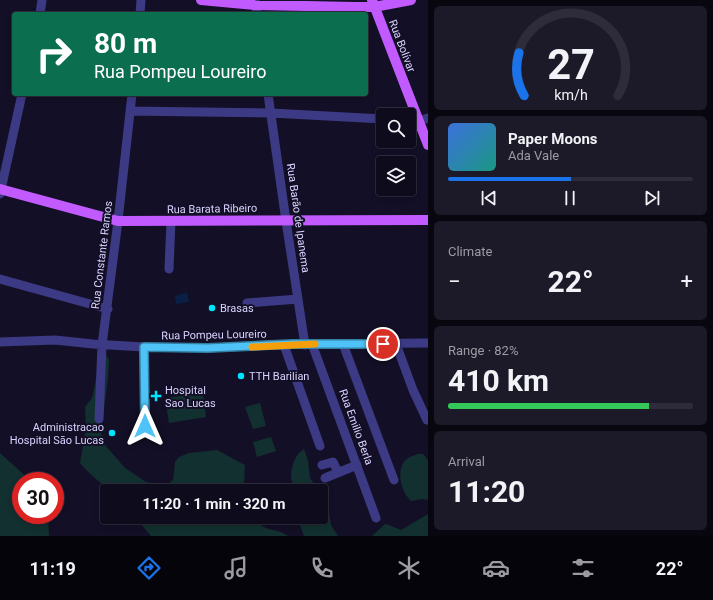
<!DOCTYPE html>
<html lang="en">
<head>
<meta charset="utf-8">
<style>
	body { margin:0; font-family:Roboto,sans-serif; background:#1c1929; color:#f1f3f6; height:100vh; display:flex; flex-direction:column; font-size:15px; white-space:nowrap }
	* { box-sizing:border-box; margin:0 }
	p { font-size:13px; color:#9b9ba3 }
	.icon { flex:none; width:22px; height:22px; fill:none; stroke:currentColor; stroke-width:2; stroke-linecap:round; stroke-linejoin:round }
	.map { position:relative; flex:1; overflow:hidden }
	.side { display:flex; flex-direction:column; gap:6px; padding:6px; background:#08060f; width:285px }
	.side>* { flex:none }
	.guide { position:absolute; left:12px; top:12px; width:356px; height:84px; border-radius:4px; box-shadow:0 2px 6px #0003,0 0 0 1px #2e2b3b; background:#0b6e4f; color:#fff; overflow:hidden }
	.tools { position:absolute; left:376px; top:108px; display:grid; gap:8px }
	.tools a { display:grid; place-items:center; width:40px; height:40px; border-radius:4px; background:#0e0b1c; box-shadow:0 2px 6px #0003,0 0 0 1px #2e2b3b; font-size:20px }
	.speed { position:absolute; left:12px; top:472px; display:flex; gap:8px; font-size:20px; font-weight:700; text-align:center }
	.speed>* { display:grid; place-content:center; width:52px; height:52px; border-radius:50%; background:#0e0b1c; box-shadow:0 2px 6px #0003,0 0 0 1px #2e2b3b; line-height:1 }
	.speed .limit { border:6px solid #d22; background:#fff; color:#111 }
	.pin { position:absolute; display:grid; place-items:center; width:34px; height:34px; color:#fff; margin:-17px; border:2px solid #fff; border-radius:50%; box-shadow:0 1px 4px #0007 }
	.me { position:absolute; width:44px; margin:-22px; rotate:0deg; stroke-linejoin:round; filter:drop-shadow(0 0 3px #0008) }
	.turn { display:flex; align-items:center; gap:14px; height:84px; padding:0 16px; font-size:18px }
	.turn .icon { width:52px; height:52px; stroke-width:2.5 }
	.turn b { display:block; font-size:28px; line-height:34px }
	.big { font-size:30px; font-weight:700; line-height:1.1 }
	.side .widget { flex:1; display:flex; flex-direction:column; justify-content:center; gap:6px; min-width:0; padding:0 14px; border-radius:6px; background:#1c1929 }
	.side .dial { align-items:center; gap:0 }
	.dial svg { height:104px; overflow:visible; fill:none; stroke:#2e2b3b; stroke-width:7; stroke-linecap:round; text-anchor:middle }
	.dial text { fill:#f1f3f6; stroke:none }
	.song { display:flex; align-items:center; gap:12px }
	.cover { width:48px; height:48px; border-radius:6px; background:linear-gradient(135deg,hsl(220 70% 55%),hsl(170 70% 35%)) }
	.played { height:4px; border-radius:2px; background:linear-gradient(90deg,#1a73e8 50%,#2e2b3b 50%) }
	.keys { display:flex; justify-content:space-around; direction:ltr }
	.heat { display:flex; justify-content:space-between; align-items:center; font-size:22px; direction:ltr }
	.charge { height:6px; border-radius:3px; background:linear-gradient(90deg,#34c759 82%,#2e2b3b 0) }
	.trip { position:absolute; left:100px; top:484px; width:228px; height:40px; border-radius:4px; background:#0e0b1c; box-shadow:0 2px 6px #0003,0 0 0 1px #2e2b3b; font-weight:700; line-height:40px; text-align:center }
	.tab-bar { display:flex; height:64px; justify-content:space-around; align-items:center; background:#06040b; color:#9b9ba3 }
	.tab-bar .icon { width:28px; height:28px }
	.tab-bar .current { color:#1a73e8 }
	.tab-bar b { font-size:18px; color:#f1f3f6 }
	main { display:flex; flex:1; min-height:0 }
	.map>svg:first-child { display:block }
	.green { fill:#12302f }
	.water { fill:#0a1f44 }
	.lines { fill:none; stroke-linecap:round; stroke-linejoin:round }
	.minor { stroke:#3d3a85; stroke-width:9 }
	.major { stroke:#c25bff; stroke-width:10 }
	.route-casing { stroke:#337fa1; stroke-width:10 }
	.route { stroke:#4fc3f7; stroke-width:7 }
	.slow { stroke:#f59e0b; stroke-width:7 }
	.poi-dot { fill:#00e5ff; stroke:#130f26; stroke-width:1.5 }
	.labels { text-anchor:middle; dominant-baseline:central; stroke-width:4; stroke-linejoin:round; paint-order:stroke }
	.street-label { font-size:11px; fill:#d9d4ff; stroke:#130f26 }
	.poi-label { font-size:11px; fill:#d9d4ff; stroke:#130f26; text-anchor:start }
</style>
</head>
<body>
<main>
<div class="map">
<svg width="428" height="536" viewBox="0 0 428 536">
	<rect width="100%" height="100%" fill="#130f26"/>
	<path class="green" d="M106,354L109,360L108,378L101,433L105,445L125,468L146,482L162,485L168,484L173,480L175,462L179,457L189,453L217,450L245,465L244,484L247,491H110C101,483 87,472 80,463L86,428L85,407L92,398L99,364Z
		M203,393L206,417L169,423L165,398Z
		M260,403L266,426L253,429L245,407Z
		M271,437L276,451L257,457L253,442Z
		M304,449L308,460L310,478L319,491H293C293,485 291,480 291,475C292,465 295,454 304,449Z
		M0,453L31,481H21V515H48L49,536H0Z
		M418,454H423L428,460V500L422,499L411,501C402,493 396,473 404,462C407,457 413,456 418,454Z
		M321,495L329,513L331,525L338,536H304L297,517H321Z
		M428,514V536H372L385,524C391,525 395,528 401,530Z
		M135,517H254C263,533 276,527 288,536H151Z"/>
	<path class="water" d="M187,292L189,302L176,304L175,296Z"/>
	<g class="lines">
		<path class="minor" d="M255,0L257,14
			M40,14L42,0
			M140,14L141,0
			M268,94L286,221L305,345
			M130,111L271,113L383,119
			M409,120L419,121L428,118
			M0,194L22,94
			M169,269L171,221
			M0,279L108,309
			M247,303L298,299
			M0,342L55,340L93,344L144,347L208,348L293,344L428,343
			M312,344L376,518
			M343,344L394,480
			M396,344L413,390L427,420
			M284,345L320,446
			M144,347L145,426
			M99,419L102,345L118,221L132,94
			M322,465L333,462L338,472
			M325,478L357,465"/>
		<path class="major" d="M201,0L255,5L355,7H374L411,0
			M372,0L428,145
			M0,189L118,221L428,220"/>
	</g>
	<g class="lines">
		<g class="route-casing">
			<path id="route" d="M145,426L144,347L208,348L293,344H383"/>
		</g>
		<use href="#route" class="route"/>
		<path class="slow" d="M252,347L315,344"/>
	</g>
	<g class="poi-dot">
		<circle cx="212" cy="308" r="4"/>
		<circle cx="241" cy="376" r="4"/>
		<path d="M154 390h4v4h4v4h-4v4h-4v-4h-4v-4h4z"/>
		<circle cx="112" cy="433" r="4"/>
	</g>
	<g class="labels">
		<g class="street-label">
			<text transform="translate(402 46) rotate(69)">Rua Bolívar</text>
			<text transform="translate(212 209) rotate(-1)">Rua Barata Ribeiro</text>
			<text transform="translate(298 218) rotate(82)">Rua Barão de Ipanema</text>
			<text transform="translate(102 255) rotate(-83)">Rua Constante Ramos</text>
			<text transform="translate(214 335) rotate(-1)">Rua Pompeu Loureiro</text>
			<text transform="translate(356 427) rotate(70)">Rua Emilio Berla</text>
		</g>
		<g class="poi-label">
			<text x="220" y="308">Brasas</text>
			<text x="249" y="376">TTH Barilian</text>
			<text x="165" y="390">Hospital<tspan x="165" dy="13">Sao Lucas</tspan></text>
			<text x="104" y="427" text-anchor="end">Administracao<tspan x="104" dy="13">Hospital São Lucas</tspan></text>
		</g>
	</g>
</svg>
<div class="tools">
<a><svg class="icon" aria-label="search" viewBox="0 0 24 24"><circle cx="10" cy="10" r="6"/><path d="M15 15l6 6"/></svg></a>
<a><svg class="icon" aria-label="layers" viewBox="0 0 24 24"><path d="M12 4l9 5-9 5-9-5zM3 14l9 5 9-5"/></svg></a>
</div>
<div class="speed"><div class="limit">30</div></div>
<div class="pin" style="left:383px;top:344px;background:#d93025"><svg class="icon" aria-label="arrive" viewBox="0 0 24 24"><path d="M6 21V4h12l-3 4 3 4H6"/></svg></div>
<svg class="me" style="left:145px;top:426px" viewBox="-20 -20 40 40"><path d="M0-17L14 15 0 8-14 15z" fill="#4fc3f7" stroke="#fff" stroke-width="4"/></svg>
<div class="trip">11:20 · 1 min · 320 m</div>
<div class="guide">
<div class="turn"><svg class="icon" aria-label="right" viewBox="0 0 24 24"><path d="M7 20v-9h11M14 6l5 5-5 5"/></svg><div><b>80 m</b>Rua Pompeu Loureiro</div></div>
</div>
</div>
<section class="side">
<div class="widget dial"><svg viewBox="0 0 100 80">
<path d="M14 69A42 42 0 1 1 86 69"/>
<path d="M14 69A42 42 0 0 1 10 36" stroke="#1a73e8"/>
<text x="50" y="56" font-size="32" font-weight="700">27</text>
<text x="50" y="72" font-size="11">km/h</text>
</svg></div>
<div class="widget">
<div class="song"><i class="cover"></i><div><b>Paper Moons</b><p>Ada Vale</p></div></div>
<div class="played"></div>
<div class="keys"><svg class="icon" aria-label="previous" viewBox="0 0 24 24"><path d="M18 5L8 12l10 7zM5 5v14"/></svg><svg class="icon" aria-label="pause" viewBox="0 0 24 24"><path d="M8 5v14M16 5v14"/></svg><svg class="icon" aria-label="next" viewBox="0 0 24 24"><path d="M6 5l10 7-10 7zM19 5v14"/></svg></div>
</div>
<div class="widget"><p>Climate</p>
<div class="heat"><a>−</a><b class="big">22°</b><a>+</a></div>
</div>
<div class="widget"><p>Range · 82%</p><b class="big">410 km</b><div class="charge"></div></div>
<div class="widget"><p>Arrival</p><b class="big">11:20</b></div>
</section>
</main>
<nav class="tab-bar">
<b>11:19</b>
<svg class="icon current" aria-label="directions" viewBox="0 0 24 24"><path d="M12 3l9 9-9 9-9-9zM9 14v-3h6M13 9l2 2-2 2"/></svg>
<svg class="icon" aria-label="music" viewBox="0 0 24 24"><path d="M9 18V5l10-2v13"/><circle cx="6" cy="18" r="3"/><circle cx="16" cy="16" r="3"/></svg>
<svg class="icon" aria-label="phone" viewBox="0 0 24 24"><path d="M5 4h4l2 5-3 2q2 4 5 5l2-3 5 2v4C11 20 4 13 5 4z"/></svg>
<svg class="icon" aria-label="climate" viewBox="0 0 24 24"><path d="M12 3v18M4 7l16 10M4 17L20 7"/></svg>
<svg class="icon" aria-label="car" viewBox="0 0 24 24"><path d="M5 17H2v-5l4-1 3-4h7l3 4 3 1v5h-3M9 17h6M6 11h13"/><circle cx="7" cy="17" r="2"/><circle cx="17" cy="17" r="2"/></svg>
<svg class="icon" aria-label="filters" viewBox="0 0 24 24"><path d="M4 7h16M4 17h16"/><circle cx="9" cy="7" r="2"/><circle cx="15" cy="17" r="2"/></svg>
<b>22°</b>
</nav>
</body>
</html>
